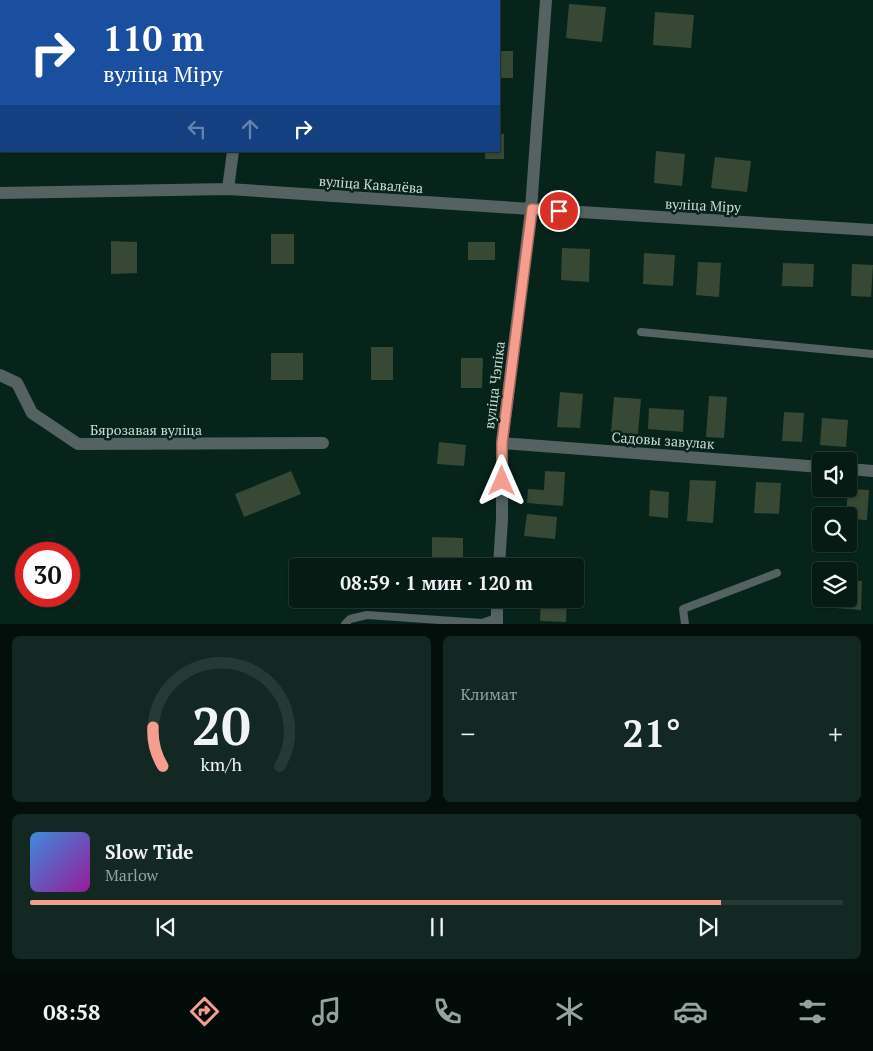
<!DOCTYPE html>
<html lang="ru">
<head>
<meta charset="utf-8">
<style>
	body { margin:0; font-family:"PT Serif",serif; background:#132822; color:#f1f3f6; height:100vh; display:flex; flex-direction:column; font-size:19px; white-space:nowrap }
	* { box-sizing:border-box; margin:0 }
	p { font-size:16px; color:#97a1a0 }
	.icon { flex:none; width:28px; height:28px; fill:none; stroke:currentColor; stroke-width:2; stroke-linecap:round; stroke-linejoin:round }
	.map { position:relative; height:624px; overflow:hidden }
	.details { display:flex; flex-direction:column; gap:12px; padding:12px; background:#030f0b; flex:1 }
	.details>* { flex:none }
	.hud { position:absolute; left:0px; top:0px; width:500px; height:152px; box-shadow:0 1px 4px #0004,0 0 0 1px #263934; background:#1a4fa0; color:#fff; overflow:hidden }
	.controls { position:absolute; left:812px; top:452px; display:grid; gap:10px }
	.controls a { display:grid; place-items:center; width:45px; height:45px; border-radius:5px; background:#051b14; box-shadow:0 1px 4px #0004,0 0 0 1px #263934; font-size:25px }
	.speed { position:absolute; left:15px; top:542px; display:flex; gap:10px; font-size:25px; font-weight:700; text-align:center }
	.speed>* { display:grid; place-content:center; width:65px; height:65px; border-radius:50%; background:#051b14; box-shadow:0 1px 4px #0004,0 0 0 1px #263934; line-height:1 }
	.speed .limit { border:8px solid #d22; background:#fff; color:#111 }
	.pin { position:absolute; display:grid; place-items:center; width:42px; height:42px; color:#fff; margin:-21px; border:2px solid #fff; border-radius:50%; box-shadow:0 1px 5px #0007 }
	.me { position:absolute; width:55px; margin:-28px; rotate:0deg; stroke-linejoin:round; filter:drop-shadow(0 0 4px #0008) }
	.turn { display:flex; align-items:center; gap:18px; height:105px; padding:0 20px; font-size:22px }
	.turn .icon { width:65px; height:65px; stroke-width:2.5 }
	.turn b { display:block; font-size:35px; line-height:42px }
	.lanes { display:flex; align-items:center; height:48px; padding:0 20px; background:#0003; justify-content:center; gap:25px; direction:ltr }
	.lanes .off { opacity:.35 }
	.big { font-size:38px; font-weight:800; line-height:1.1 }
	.details .tile { flex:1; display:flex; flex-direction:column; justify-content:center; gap:8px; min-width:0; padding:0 18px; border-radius:8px; background:#132822 }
	.details .dial { align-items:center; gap:0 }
	.dial svg { height:130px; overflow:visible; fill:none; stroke:#263934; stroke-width:7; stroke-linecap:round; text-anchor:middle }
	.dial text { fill:#f1f3f6; stroke:none }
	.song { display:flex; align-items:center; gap:15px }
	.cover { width:60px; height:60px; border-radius:8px; background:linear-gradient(135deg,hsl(210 70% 55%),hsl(300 70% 35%)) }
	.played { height:5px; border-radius:2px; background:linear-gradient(90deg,#f59d8e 85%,#263934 85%) }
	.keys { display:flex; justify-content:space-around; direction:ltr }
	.heat { display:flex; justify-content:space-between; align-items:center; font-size:28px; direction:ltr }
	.details .tiles { flex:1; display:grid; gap:12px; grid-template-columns:1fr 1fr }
	.tile:last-child { grid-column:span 2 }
	.trip { position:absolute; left:289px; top:558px; width:295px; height:50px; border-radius:5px; background:#051b14; box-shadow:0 1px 4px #0004,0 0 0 1px #263934; font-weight:800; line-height:50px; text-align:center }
	.tabs { display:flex; height:80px; justify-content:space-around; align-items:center; background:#020b08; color:#97a1a0 }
	.tabs .icon { width:35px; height:35px }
	.tabs .active { color:#f59d8e }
	.tabs b { font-size:22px; color:#f1f3f6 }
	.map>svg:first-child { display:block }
	.building { fill:#374834 }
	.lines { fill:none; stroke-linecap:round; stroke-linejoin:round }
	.service { stroke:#546262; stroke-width:8 }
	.minor { stroke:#546262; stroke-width:12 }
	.route-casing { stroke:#9f665c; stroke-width:12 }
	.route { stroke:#f59d8e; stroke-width:9 }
	.labels { text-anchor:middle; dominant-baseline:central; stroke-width:5; stroke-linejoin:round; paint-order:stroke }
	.street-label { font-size:14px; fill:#cdddd6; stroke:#07241b }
</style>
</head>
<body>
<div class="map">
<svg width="873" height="624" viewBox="0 0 873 624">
	<rect width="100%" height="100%" fill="#07241b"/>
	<path class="building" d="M569,4L606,7L602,42L566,38Z
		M655,12L694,15L691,48L653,45Z
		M499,51H513V78H499Z
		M499,134H504V159H485V151H499Z
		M656,151L685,154L682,186L654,183Z
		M715,157L751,161L747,192L711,188Z
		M271,234H294V264H271Z
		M111,241L137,242V273L111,274Z
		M468,242H495V260H468Z
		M562,248L590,249L589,282L561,280Z
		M644,253L675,255L673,286L643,284Z
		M698,262L721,263L719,297L696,295Z
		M783,263L814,264L813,287L782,286Z
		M852,264L873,265L871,297L851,296Z
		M371,347H393V380H371Z
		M271,353H303V380H271Z
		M461,358H483L482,388H461Z
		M560,392L583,394L580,428L557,427Z
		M709,396L727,397L724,438L706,437Z
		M614,397L641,399L638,434L611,432Z
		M649,408L684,410L683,432L648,429Z
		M784,412L804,413L802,442L782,441Z
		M822,418L848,420L846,447L820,445Z
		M439,442L466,445L464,466L437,464Z
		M291,471L301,494L244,517L235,494Z
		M545,471L565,472L563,506L527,503L528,489L544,490Z
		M690,480L716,481L713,523L687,521Z
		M756,482L781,483L779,514L754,513Z
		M848,489L869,490L867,520L849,519V516H846Z
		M650,490L669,492L668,518L649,516Z
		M527,514L557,517L555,539L524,536Z
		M432,537L463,538V561H432Z
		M849,580L862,581L861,610L835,608L836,599H849Z
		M541,599H567L566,622L540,621Z"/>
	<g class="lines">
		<path class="service" d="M641,332L873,354
			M345,624L350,619L367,615L482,623L496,618
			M685,624L683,609L777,573"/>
		<path class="minor" d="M259,1V0
			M228,189L233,151
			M0,193L228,189L531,209L546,0
			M0,375L17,383L32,413L78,444L323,443
			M502,443L821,467
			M849,469L873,471
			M499,566L502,519V443L531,209L873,230
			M497,624V599"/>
	</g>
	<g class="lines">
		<g class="route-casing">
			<path id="route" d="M502,481V443L532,209L559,211"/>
		</g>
		<use href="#route" class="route"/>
	</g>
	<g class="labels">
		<g class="street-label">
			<text transform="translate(371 184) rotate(4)">вуліца Кавалёва</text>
			<text transform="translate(703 205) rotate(3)">вуліца Міру</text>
			<text transform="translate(494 385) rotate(-83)">вуліца Чэпіка</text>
			<text x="146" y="429">Бярозавая вуліца</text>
			<text transform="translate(663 440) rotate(4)">Садовы завулак</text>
		</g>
	</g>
</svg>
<div class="controls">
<a><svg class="icon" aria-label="sound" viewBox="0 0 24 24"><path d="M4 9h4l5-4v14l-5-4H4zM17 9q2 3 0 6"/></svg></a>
<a><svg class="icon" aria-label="search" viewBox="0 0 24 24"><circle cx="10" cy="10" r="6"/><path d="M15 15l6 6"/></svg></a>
<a><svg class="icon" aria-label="layers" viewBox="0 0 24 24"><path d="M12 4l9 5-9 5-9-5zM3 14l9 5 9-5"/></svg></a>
</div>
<div class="speed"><div class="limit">30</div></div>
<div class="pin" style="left:559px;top:211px;background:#d93025"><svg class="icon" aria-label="arrive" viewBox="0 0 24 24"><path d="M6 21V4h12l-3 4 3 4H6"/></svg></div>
<svg class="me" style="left:502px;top:481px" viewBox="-20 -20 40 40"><path d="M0-17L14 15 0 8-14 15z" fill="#f59d8e" stroke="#fff" stroke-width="4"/></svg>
<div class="trip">08:59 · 1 мин · 120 m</div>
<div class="hud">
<div class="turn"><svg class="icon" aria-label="right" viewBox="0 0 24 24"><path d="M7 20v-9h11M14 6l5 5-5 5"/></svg><div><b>110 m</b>вуліца Міру</div></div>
<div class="lanes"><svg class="icon off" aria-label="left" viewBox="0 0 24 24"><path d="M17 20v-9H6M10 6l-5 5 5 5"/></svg><svg class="icon off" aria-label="ahead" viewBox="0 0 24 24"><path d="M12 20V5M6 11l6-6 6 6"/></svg><svg class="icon" aria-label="right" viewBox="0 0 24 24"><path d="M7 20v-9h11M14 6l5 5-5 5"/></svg></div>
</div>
</div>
<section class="details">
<div class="tiles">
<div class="tile dial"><svg viewBox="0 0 100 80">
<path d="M14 69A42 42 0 1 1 86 69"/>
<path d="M14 69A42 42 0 0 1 8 45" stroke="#f59d8e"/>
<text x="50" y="56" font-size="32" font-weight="700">20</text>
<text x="50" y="72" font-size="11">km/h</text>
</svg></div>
<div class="tile"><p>Климат</p>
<div class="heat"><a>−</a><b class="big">21°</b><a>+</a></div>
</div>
<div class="tile">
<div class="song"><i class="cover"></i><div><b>Slow Tide</b><p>Marlow</p></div></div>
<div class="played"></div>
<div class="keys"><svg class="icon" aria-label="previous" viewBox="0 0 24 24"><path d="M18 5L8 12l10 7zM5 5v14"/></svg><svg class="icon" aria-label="pause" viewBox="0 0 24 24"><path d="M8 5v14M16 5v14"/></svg><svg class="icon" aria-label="next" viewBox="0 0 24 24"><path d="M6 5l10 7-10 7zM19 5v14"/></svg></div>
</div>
</div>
</section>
<nav class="tabs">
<b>08:58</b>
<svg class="icon active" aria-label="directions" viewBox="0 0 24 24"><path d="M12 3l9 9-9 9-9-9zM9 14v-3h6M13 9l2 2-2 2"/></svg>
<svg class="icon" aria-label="music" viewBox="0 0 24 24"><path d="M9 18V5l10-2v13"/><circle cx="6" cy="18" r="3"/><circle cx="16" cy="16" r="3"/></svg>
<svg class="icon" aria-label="phone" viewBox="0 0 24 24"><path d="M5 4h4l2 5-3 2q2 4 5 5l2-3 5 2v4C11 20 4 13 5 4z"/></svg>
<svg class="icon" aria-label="climate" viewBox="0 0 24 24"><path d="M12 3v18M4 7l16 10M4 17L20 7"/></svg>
<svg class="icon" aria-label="car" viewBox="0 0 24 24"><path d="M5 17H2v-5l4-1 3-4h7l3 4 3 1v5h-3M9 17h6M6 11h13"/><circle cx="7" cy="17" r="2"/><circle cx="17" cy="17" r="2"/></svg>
<svg class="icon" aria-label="filters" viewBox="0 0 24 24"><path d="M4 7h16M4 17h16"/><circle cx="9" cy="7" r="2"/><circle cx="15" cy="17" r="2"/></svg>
</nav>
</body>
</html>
